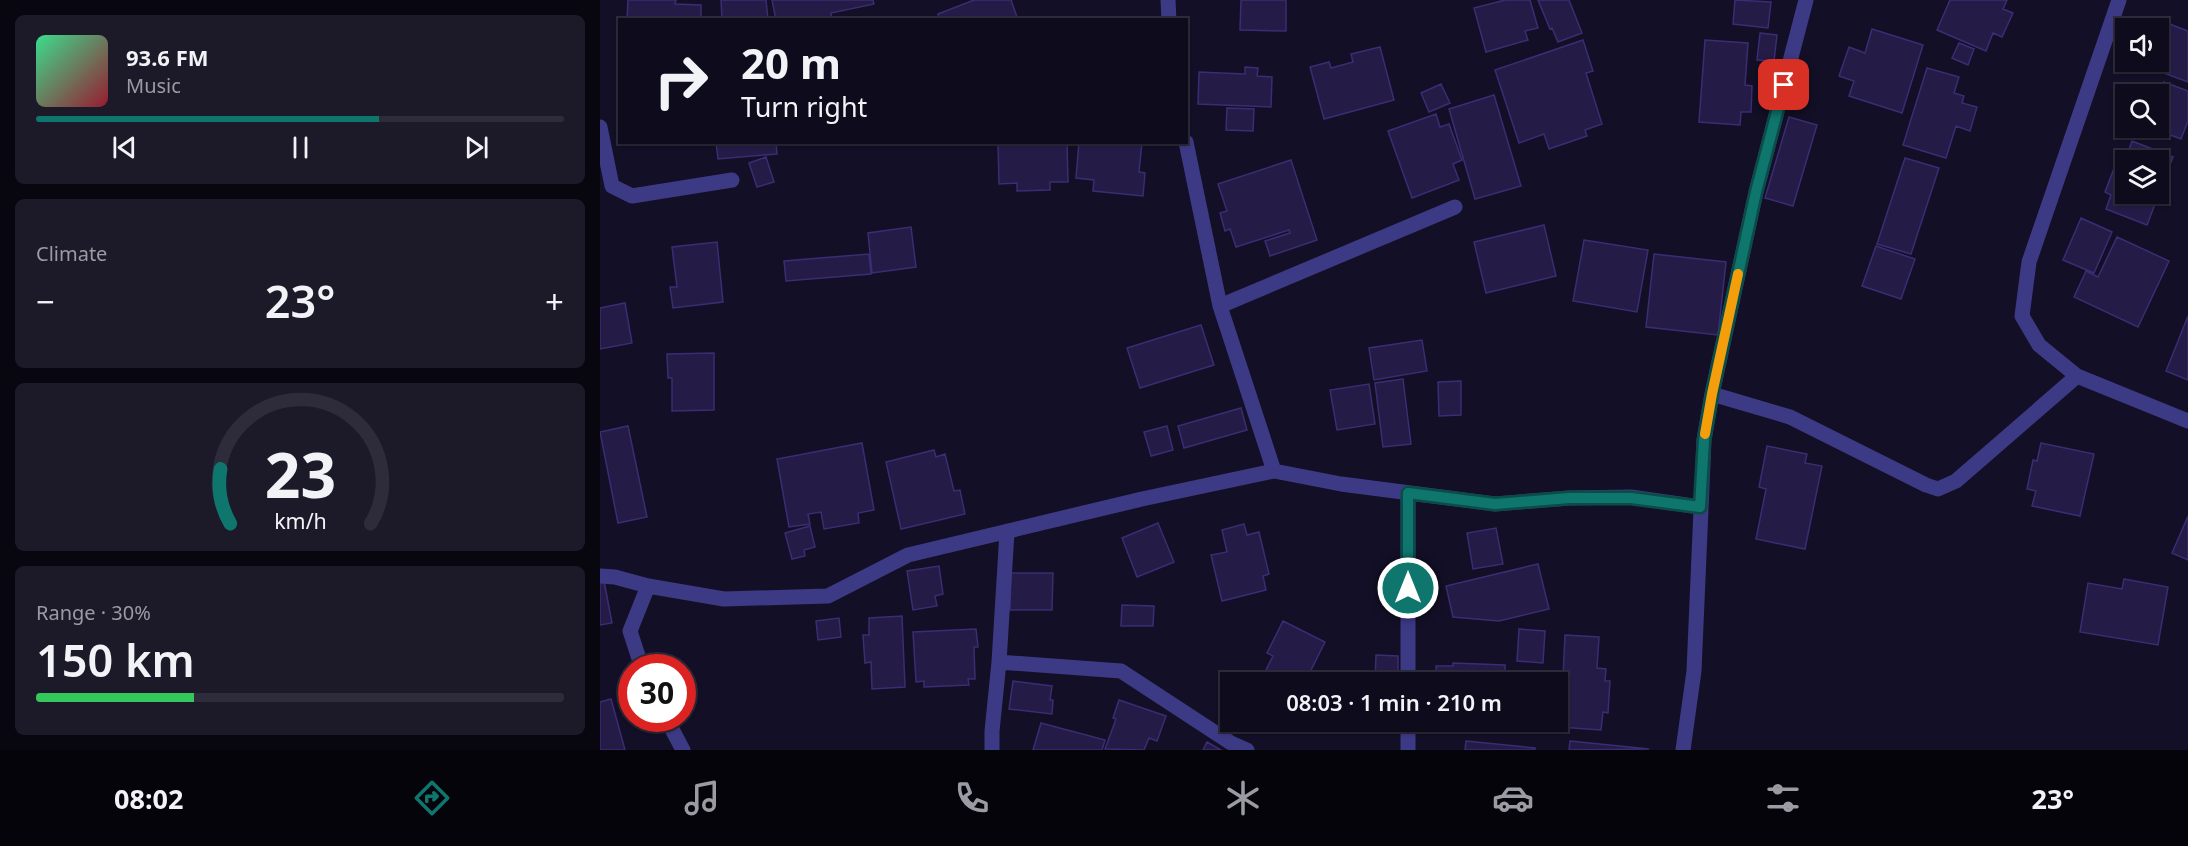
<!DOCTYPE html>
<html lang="en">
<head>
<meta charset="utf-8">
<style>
	body { margin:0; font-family:"Noto Sans",sans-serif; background:#1c1929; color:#f1f3f6; height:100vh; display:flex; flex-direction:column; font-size:22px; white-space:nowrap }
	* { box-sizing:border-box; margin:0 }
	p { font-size:20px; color:#9b9ba3 }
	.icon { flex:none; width:33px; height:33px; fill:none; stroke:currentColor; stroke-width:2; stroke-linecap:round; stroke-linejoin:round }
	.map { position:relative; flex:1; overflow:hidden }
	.details { display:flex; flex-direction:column; gap:15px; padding:15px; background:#08060f; width:600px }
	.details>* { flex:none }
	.guide { position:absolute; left:18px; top:18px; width:570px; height:126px; border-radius:0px; box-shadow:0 2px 4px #0004,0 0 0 2px #2e2b3b; background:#0e0b1c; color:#f1f3f6; overflow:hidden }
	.fabs { position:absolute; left:1515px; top:18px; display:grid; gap:12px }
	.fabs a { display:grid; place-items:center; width:54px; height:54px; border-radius:0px; background:#0e0b1c; box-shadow:0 2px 4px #0004,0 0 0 2px #2e2b3b; font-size:30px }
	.speed { position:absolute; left:18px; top:654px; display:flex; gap:12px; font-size:30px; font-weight:700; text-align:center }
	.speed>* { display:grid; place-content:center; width:78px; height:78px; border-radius:50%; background:#0e0b1c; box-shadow:0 2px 4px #0004,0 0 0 2px #2e2b3b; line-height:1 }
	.speed .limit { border:9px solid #d22; background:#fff; color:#111 }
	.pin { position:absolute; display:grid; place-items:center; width:51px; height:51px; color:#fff; margin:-26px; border-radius:12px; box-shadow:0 3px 9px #0006 }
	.me { position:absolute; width:66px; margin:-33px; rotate:0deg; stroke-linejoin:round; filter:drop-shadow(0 0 4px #0008) }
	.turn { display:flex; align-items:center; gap:21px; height:126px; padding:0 24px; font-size:27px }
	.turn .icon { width:78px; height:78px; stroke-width:2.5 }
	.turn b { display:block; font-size:42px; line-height:51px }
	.big { font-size:45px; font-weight:600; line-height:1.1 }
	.details .tile { flex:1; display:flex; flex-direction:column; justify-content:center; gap:9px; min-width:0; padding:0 21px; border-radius:9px; background:#1c1929 }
	.details .dial { align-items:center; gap:0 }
	.dial svg { height:156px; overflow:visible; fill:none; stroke:#2e2b3b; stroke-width:7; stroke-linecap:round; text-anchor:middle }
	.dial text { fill:#f1f3f6; stroke:none }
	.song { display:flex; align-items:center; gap:18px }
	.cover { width:72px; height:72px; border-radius:9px; background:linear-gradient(135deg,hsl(150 70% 55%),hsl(350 70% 35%)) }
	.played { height:6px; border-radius:3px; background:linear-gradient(90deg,#0f766e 65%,#2e2b3b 65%) }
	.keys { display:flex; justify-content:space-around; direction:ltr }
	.heat { display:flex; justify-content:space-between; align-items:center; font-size:33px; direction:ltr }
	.charge { height:9px; border-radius:4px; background:linear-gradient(90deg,#34c759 30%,#2e2b3b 0) }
	.trip { position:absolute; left:620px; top:672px; width:348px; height:60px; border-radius:0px; background:#0e0b1c; box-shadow:0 2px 4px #0004,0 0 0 2px #2e2b3b; font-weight:600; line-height:60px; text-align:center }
	.menu { display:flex; height:96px; justify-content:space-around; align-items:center; background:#06040b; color:#9b9ba3 }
	.menu .icon { width:42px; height:42px }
	.menu .selected { color:#0f766e }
	.menu b { font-size:27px; color:#f1f3f6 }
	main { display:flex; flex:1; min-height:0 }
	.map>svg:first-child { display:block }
	.building { fill:#241b47; stroke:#3b2d73; stroke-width:1.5; fill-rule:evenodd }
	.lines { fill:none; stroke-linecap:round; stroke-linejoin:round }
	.minor { stroke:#3d3a85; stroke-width:15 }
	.route-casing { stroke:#0a4d48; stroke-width:15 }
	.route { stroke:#0f766e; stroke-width:10 }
	.slow { stroke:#f59e0b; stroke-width:10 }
</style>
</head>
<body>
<main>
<section class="details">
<div class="tile">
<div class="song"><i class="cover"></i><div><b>93.6 FM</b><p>Music</p></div></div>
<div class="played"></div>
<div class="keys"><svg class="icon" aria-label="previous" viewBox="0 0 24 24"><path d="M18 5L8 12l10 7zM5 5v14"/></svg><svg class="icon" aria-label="pause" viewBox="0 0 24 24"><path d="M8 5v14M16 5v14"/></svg><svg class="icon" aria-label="next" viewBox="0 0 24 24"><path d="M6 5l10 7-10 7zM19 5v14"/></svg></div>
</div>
<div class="tile"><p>Climate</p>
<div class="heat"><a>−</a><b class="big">23°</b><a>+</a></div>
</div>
<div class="tile dial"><svg viewBox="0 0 100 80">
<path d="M14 69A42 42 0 1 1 86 69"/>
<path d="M14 69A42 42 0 0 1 9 41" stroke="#0f766e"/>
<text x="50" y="56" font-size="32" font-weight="700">23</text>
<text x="50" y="72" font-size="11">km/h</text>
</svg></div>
<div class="tile"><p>Range · 30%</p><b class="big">150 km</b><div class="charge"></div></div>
</section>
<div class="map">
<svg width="1588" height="750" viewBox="0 0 1588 750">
	<rect width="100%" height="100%" fill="#130f26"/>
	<path class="building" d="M28,0H76L75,4L101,5V20H27Z
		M121,0H166L168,20H122Z
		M172,0H273L274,4L231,13L232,20H176Z
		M374,0H411L418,20H339L338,14Z
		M641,0H686V31L640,30Z
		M905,0H930L938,28L925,31L928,40L886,52L874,8Z
		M938,0H969L982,33L958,42L952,28L950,29Z
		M1135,0L1171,2L1168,28L1133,24Z
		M1350,0H1407L1403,9L1413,13L1402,37L1393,33L1386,51L1337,30Z
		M1559,20L1588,31V82L1542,65L1544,62H1558V28H1556Z
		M1272,29L1323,45L1302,113L1249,96L1254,81L1239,76L1249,47L1265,53Z
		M1160,33L1177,35L1174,61L1157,60Z
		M983,40L993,71L986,73L1002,124L985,130L987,136L949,149L944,134L919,143L895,70Z
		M1105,40L1148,43L1145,85L1152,86L1151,112H1141L1140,125L1099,122Z
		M1359,43L1374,49L1368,65L1352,58Z
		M780,47L794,100L724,119L710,67L729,62L731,68L753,62L751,54Z
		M645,67L658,68L657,76L672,77L671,107L598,104L599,72L645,74Z
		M1327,68L1359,77L1354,93L1364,96L1362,103L1377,107L1370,131L1356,126L1346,158L1303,145Z
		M1564,82L1588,91V121L1581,139L1552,128H1558V97Z
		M841,84L850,103L829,112L821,93Z
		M894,95L921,186L875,199L849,109Z
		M627,108L654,109L653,131L626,130Z
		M836,114L840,127L849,124L862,160L853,164L859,180L812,198L788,131Z
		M1189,117L1217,125L1193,206L1165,198Z
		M1532,141L1573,157L1547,225L1506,209L1511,195L1505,192L1518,158L1525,161ZM1526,160H1558V194H1526Z
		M116,142H176L177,154L118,159Z
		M398,142H467L468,182H450V190L417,191V183L399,184Z
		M479,142H542L539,172L545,173L543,196L493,191L494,180L476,178Z
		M166,157L174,182L157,187L149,163Z
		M1305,158L1339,168L1311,254L1277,244Z
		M691,160L717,240L670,256L665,241L690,233L689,230L636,247L630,229L625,231L620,213L627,211L618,184Z
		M1481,218L1512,232L1494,273L1463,260Z
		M944,225L956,276L886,293L874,242Z
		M311,227L316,267L272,273L268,233Z
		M1517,237L1569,261L1538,327L1474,297L1486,271L1498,277Z
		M984,240L1048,250L1037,312L973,301Z
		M117,242L123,302L73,308L70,287H77L72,247Z
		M1276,246L1315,259L1301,299L1262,286Z
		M269,254L271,274L186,281L184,261Z
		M1054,254L1126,262L1118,335L1046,327Z
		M25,303L32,343L0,349V308Z
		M1588,316V380L1566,371Z
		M601,325L614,365L540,388L527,348Z
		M822,340L827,371L774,380L769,348Z
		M114,353V410L72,411V378H68L67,354Z
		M803,379L811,444L783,447L775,383Z
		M861,381V415L839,416L838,382Z
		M769,384L775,424L737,430L730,390Z
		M641,408L647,430L584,448L578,426Z
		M28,426L47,517L18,523L0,432Z
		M567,426L573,450L551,456L544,432Z
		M262,443L274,510L258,513L259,523L224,529L221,512L208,514L210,524L189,527L177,459Z
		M1441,443L1494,454L1480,516L1432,506L1436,491L1427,489L1433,460L1437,461Z
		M1167,446L1207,454L1205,463L1222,466L1205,549L1156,539L1166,489L1159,487Z
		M334,450L336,457L345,454L354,491L360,490L365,514L301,529L286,462Z
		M1588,516V560L1572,553Z
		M558,523L574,562L537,577L522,538Z
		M644,524L647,535L659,532L669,574L663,576L666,590L622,601L611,555L627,552L622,530Z
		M210,526L215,547L204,550L205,556L192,559L185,533Z
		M896,528L903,564L873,569L867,533Z
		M938,564L949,609L899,621L853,617L846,586Z
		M339,566L343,594L335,596L337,606L313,610L307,571Z
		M411,573H453L452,610H410Z
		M1524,579L1568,587L1558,645L1480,632L1488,583L1522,589Z
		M4,581L12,623L0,625V582Z
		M522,605L554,606L553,626H521Z
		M302,616L305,687L272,689L271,662L265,663L263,635H269V618Z
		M239,618L241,637L218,640L216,621Z
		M683,621L725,642L705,682H660L673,656L667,653Z
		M376,629L378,647H374L375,679H368L369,685L324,687V681L316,682L313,632Z
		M919,629L945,631L943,663L917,661Z
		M965,635L999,637L997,668L1006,669L1005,681H1010L1008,713L1003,712L1001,730L959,727L960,706H957V682H954L955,677L963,678Z
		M776,655L798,656V682H775Z
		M853,663L905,665V675L934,677V682H836V666H853Z
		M413,681L452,686L450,700H453L452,714L409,709Z
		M11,699L25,750H0V702Z
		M519,700L566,716L557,741L549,738L544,750L505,749L516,719L513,718Z
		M834,722H932V731L833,727Z
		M441,723L505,740L502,750H433Z
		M866,741L935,748V750H865Z
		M970,741L1049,749L969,750Z
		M607,742L621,750H603Z"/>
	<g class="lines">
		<path class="minor" d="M568,0L569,20
			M1519,0L1429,262L1422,316L1439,345L1477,376L1588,421
			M0,127L12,186L32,196L132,180
			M586,142L620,306L674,471
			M620,306L855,207
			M1112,394L1190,417L1326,485L1338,489L1356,481L1477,376
			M808,493V682
			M0,576L15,577L48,586L124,599L228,596L308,555L542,499L674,471L741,484L895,504L969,498L1031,497L1100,507
			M399,662L521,671L631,743L647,750
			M42,668L30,631L48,586
			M66,718L83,750
			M808,722V750
			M392,750V731L399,662L407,532
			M1083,750L1094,671L1104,440L1112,394L1156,192L1206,0"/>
	</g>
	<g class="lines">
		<g class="route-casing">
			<path id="route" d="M808,588V493L895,504L969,498H1031L1100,507L1104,440L1112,394L1156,192L1184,85"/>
		</g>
		<use href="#route" class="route"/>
		<path class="slow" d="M1105,434L1112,394L1138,274"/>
	</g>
</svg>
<div class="fabs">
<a><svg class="icon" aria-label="sound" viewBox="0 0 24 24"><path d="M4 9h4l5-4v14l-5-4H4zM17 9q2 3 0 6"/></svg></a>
<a><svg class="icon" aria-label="search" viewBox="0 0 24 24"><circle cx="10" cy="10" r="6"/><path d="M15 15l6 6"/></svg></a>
<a><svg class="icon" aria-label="layers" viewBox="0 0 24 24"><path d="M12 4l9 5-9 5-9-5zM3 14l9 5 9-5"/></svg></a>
</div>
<div class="speed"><div class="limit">30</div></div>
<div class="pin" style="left:1184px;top:85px;background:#d93025"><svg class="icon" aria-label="arrive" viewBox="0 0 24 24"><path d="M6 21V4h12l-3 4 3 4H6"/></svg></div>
<svg class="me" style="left:808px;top:588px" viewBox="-20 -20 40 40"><circle r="17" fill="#0f766e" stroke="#fff" stroke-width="3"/><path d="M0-11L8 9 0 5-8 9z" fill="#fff"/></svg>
<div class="trip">08:03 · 1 min · 210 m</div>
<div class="guide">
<div class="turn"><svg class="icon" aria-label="right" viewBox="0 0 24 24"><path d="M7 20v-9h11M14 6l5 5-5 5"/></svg><div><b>20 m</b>Turn right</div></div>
</div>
</div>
</main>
<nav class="menu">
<b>08:02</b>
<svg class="icon selected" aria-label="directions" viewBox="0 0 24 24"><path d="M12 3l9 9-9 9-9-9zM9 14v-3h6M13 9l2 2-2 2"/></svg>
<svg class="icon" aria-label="music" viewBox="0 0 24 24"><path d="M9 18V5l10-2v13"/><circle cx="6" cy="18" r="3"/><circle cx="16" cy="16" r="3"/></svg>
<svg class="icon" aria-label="phone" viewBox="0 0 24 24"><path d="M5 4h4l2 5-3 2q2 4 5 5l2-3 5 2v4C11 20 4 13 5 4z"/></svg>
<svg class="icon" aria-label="climate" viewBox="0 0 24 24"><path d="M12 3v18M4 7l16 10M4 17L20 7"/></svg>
<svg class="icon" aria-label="car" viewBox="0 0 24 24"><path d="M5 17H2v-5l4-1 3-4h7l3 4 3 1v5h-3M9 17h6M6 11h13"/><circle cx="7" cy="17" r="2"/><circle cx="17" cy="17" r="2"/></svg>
<svg class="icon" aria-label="filters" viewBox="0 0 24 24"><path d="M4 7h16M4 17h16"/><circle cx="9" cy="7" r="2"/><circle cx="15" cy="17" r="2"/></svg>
<b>23°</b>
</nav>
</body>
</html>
